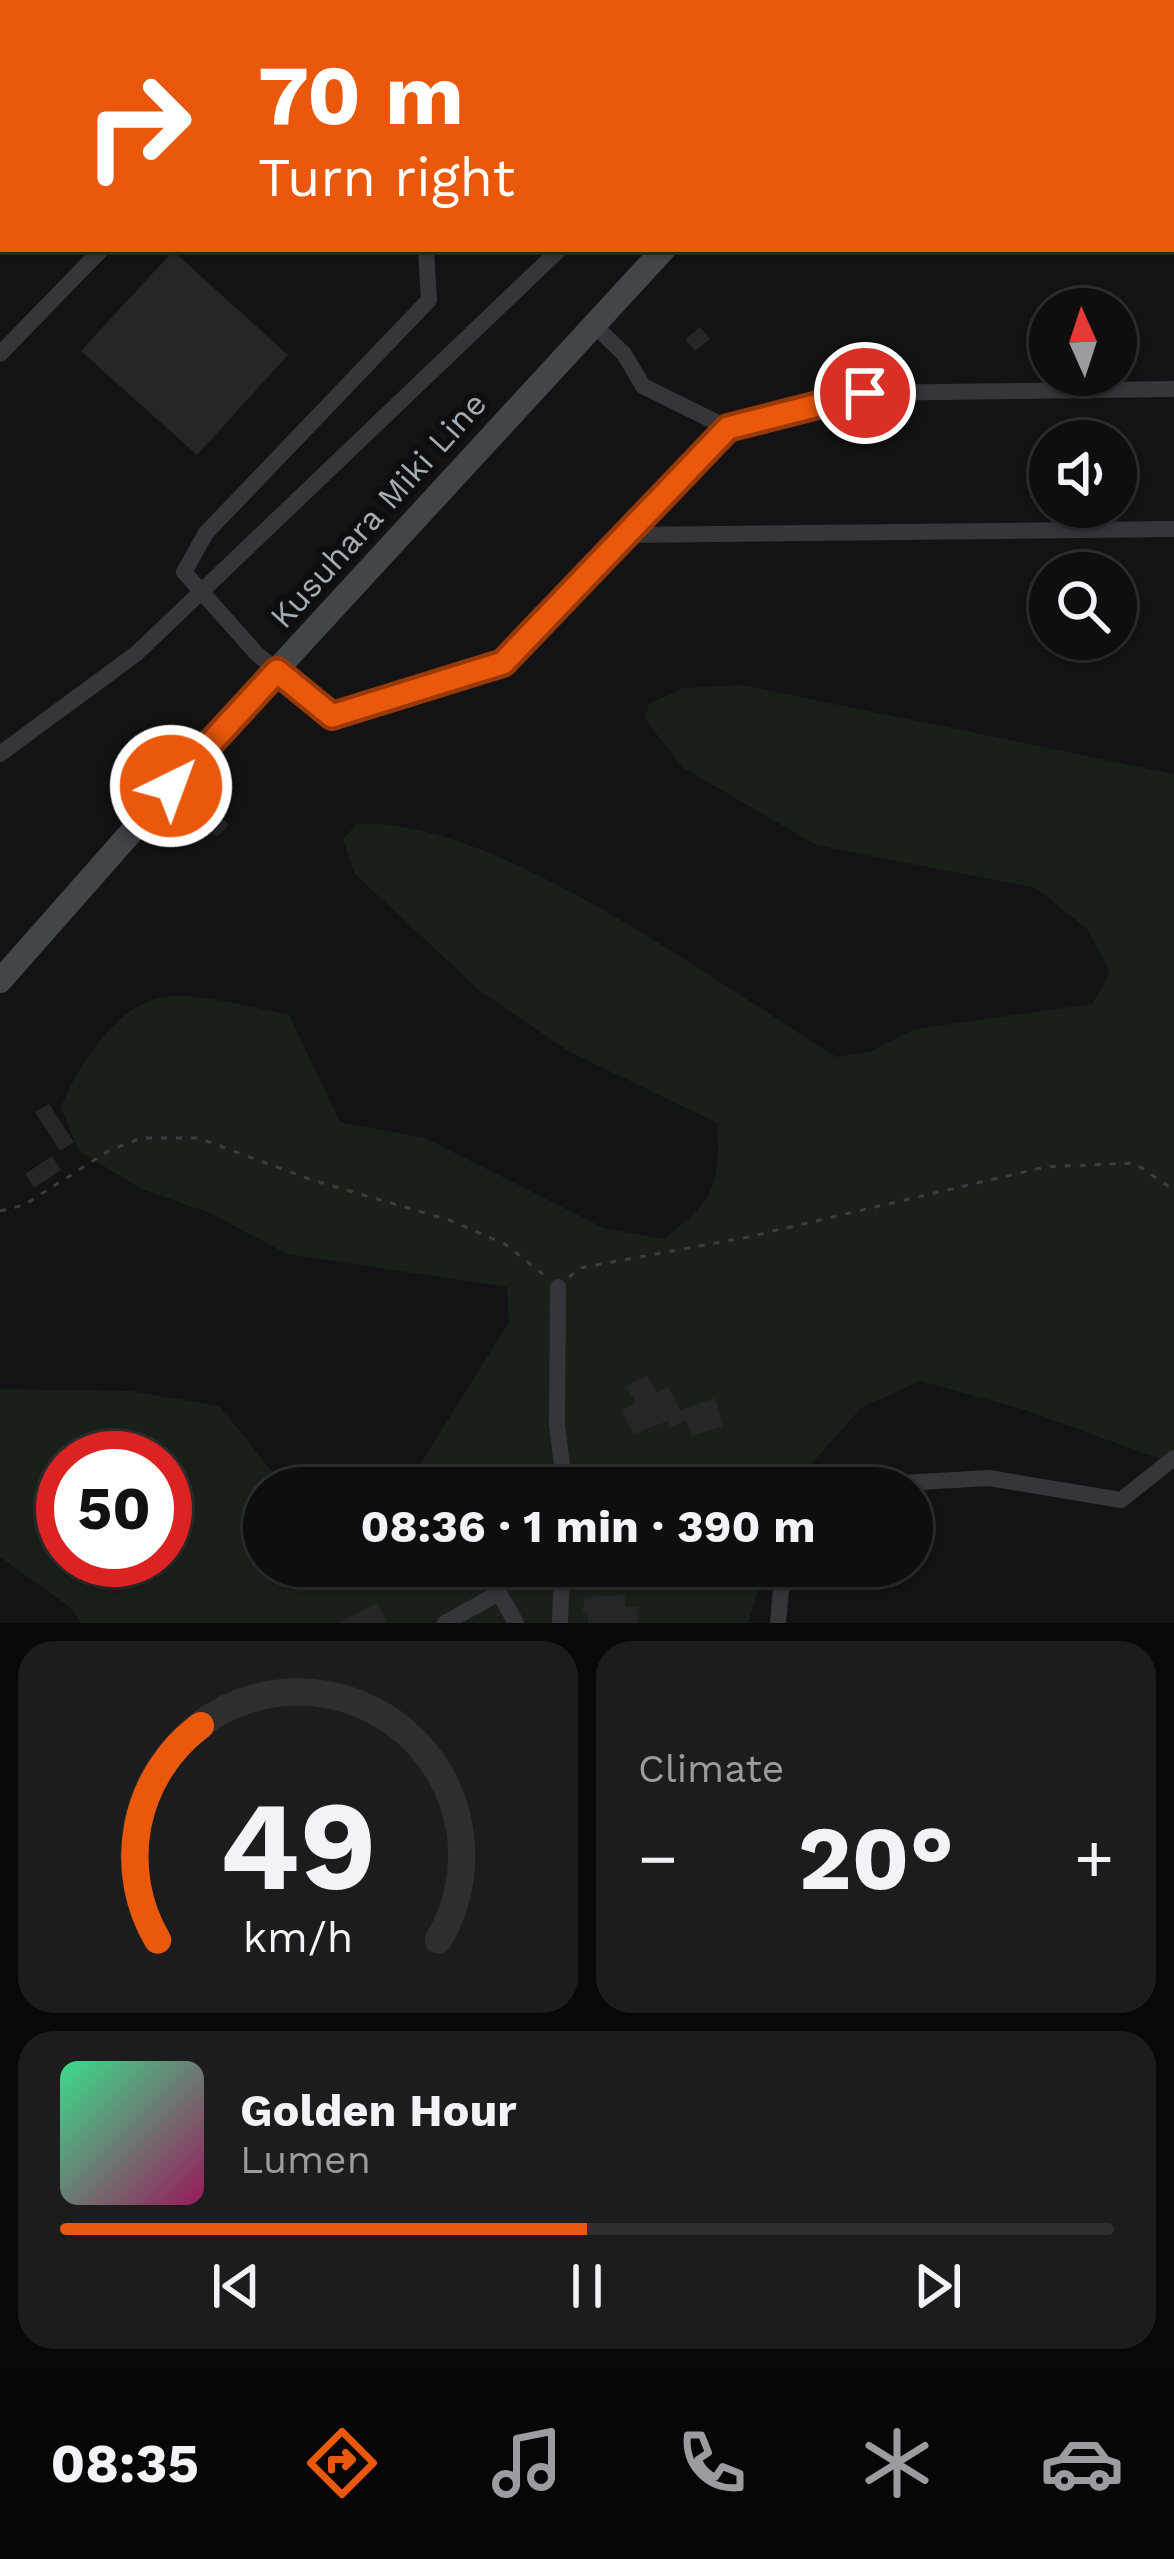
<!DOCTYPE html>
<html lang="en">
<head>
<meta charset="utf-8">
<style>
	body { margin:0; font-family:"Work Sans",sans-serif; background:#1c1c1e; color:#f1f3f6; height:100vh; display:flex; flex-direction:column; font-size:45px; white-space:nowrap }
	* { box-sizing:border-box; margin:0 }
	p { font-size:39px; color:#9b9c9f }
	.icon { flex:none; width:66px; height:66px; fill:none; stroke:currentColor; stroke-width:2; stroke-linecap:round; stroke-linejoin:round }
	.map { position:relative; height:1623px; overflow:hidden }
	.drawer { display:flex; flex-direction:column; gap:18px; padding:18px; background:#080809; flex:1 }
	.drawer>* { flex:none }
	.top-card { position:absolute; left:0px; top:0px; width:1176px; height:252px; box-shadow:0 3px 9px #0004,0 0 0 3px #2e2e30; background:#ea580c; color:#fff; overflow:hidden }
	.needle { width:78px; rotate:357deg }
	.buttons { position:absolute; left:1029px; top:288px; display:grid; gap:24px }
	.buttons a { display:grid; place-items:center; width:108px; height:108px; border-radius:50%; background:#0e0e10; box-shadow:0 3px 9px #0004,0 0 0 3px #2e2e30; font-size:60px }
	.speed { position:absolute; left:36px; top:1431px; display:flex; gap:24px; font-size:60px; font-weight:700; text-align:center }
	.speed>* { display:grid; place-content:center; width:156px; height:156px; border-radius:50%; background:#0e0e10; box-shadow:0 3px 9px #0004,0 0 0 3px #2e2e30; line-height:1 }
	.speed .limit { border:18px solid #d22; background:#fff; color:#111 }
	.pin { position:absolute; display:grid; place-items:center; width:102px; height:102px; color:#fff; margin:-51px; border:6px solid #fff; border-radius:50%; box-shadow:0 3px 12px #0007 }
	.me { position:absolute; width:132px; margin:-66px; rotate:42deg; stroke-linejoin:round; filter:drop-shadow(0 0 9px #0008) }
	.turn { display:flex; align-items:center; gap:42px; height:252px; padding:0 60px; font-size:54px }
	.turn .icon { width:156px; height:156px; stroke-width:2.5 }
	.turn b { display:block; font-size:84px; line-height:102px }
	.big { font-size:90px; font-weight:700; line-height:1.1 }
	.drawer .widget { flex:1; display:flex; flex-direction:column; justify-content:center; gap:18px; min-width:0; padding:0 42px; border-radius:36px; background:#1c1c1e }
	.drawer .dial { align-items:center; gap:0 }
	.dial svg { height:312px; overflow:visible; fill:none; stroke:#2e2e30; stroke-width:7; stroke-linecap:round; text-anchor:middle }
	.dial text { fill:#f1f3f6; stroke:none }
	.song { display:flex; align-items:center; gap:36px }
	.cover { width:144px; height:144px; border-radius:18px; background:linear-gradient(135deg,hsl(150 70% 55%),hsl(330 70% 35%)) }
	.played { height:12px; border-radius:6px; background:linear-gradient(90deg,#ea580c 50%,#2e2e30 50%) }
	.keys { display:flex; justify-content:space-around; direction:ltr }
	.heat { display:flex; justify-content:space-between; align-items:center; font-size:66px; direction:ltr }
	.drawer .tiles { flex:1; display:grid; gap:18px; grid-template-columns:1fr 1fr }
	.widget:last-child { grid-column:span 2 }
	.trip { position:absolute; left:243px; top:1467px; width:690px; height:120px; border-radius:60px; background:#0e0e10; box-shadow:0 3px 9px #0004,0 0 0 3px #2e2e30; font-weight:700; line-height:120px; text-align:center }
	.tabs { display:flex; height:192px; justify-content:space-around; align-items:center; background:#060606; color:#9b9c9f }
	.tabs .icon { width:84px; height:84px }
	.tabs .active { color:#ea580c }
	.tabs b { font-size:54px; color:#f1f3f6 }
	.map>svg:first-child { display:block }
	.green { fill:#191f19; fill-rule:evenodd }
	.building { fill:#262629 }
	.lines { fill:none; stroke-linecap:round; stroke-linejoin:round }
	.path { stroke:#3a3d41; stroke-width:3; stroke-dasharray:6 9; stroke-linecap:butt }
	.minor { stroke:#34363a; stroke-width:16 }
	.secondary { stroke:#42454a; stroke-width:24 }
	.route-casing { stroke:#983908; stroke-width:30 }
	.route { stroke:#ea580c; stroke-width:21 }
	.labels { text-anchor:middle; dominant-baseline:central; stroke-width:12; stroke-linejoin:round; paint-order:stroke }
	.street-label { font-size:33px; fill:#a4adb5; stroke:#0e0e10 }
</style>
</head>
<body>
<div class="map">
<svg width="1174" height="1623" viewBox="0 0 1174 1623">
	<rect width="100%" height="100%" fill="#131315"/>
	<path class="green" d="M0,0H210V3H3V32Z
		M743,685L1174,774V1464L1025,1410L920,1381L861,1408L790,1488H405L509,1322L507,1287L287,1254L210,1213L141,1189L78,1150L61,1107C77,1068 114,1008 159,998C191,990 256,1008 289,1015L340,1122L425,1138L604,1228L664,1239C714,1200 721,1186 717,1123L568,1051L480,991L355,874L343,839L357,824C496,816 718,985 837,1057L871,1051L915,1029L1092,1004L1110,973L1088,930L1036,888L816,845L682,767L645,719L649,704L683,688Z
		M0,1389L130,1391L220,1406L285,1488H264V1566H766L748,1623H81L71,1608L0,1557ZM63,1458H165V1560H63Z"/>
	<path class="building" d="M173,251L288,355L197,455L81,351Z
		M700,327L710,339L695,351L685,340Z
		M196,796L229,825L217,837L187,805Z
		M49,1104L74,1142L60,1151L35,1112Z
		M52,1156L61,1170L34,1188L25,1174Z
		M647,1375L657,1393L669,1387L680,1410L715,1398L723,1426L692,1436L686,1420L671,1427L668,1421L633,1434L622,1410L636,1403L626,1386Z
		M625,1595V1607H637L638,1623H588V1613H582L585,1597Z
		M377,1603L388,1623H338Z"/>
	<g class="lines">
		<path class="path" d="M0,1211L24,1205L110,1150L142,1138H198L312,1180L449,1220L505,1244L544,1275
			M569,1277L580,1268L748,1237L1045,1167L1134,1163L1174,1190"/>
		<path class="minor" d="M597,0V3
			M681,0V3
			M707,3L710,0
			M426,249L429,300L206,533L184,572L256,653L332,717L504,663L728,428L865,393L1174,389
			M593,324L624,354L643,386L728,428
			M0,354L102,249
			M625,535L1174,529
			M0,754L137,653L560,249
			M558,1287L557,1425L565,1488
			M815,1488L989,1478L1121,1500L1174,1458
			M445,1623L499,1593L516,1623
			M560,1623L562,1566
			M778,1623L783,1566"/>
		<path class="secondary" d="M930,3L933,0
			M0,981L224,727L664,249"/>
	</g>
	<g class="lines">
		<g class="route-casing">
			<path id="route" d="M171,786L277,671L332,716L503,663L728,428L865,393"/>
		</g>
		<use href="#route" class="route"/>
	</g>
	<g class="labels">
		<g class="street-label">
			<text transform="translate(378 510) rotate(-48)">Kusuhara Miki Line</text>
		</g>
	</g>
</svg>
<div class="buttons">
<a><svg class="needle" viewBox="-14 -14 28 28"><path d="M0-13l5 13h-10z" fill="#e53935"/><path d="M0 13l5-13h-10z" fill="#9b9c9f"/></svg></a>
<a><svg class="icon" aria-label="sound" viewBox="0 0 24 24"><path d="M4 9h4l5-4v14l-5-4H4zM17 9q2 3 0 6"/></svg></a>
<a><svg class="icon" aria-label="search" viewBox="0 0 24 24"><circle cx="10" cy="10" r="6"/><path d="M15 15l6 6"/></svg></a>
</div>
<div class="speed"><div class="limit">50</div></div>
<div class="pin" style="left:865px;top:393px;background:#d93025"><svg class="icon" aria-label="arrive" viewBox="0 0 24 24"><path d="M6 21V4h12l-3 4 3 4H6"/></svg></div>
<svg class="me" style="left:171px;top:786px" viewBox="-20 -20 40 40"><circle r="17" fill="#ea580c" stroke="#fff" stroke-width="3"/><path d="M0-11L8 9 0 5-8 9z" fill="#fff"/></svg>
<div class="trip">08:36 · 1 min · 390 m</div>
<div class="top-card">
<div class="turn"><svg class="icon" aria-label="right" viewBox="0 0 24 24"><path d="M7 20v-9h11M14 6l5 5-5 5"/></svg><div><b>70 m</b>Turn right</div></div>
</div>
</div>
<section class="drawer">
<div class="tiles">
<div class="widget dial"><svg viewBox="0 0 100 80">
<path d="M14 69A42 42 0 1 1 86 69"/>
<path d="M14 69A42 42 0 0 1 25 14" stroke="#ea580c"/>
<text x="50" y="56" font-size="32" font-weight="700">49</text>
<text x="50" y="72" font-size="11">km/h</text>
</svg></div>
<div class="widget"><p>Climate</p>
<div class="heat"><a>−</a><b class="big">20°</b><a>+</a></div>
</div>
<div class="widget">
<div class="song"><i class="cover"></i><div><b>Golden Hour</b><p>Lumen</p></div></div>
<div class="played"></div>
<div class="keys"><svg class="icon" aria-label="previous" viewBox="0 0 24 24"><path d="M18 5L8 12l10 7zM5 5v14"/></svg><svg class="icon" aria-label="pause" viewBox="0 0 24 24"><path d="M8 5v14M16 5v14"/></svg><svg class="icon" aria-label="next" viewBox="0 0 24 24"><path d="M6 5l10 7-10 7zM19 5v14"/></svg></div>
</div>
</div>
</section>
<nav class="tabs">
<b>08:35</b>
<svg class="icon active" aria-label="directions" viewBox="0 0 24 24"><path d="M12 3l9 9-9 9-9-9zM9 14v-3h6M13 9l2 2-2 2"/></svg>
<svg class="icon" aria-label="music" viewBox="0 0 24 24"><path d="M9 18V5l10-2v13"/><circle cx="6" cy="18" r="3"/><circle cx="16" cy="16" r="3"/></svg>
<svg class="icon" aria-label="phone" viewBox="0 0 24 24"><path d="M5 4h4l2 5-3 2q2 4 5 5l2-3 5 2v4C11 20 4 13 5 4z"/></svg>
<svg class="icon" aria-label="climate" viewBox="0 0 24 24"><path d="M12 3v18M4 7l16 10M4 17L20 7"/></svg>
<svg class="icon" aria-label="car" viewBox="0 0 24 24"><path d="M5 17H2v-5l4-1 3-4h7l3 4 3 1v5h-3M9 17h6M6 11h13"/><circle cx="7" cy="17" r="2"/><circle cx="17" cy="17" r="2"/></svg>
</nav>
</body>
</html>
